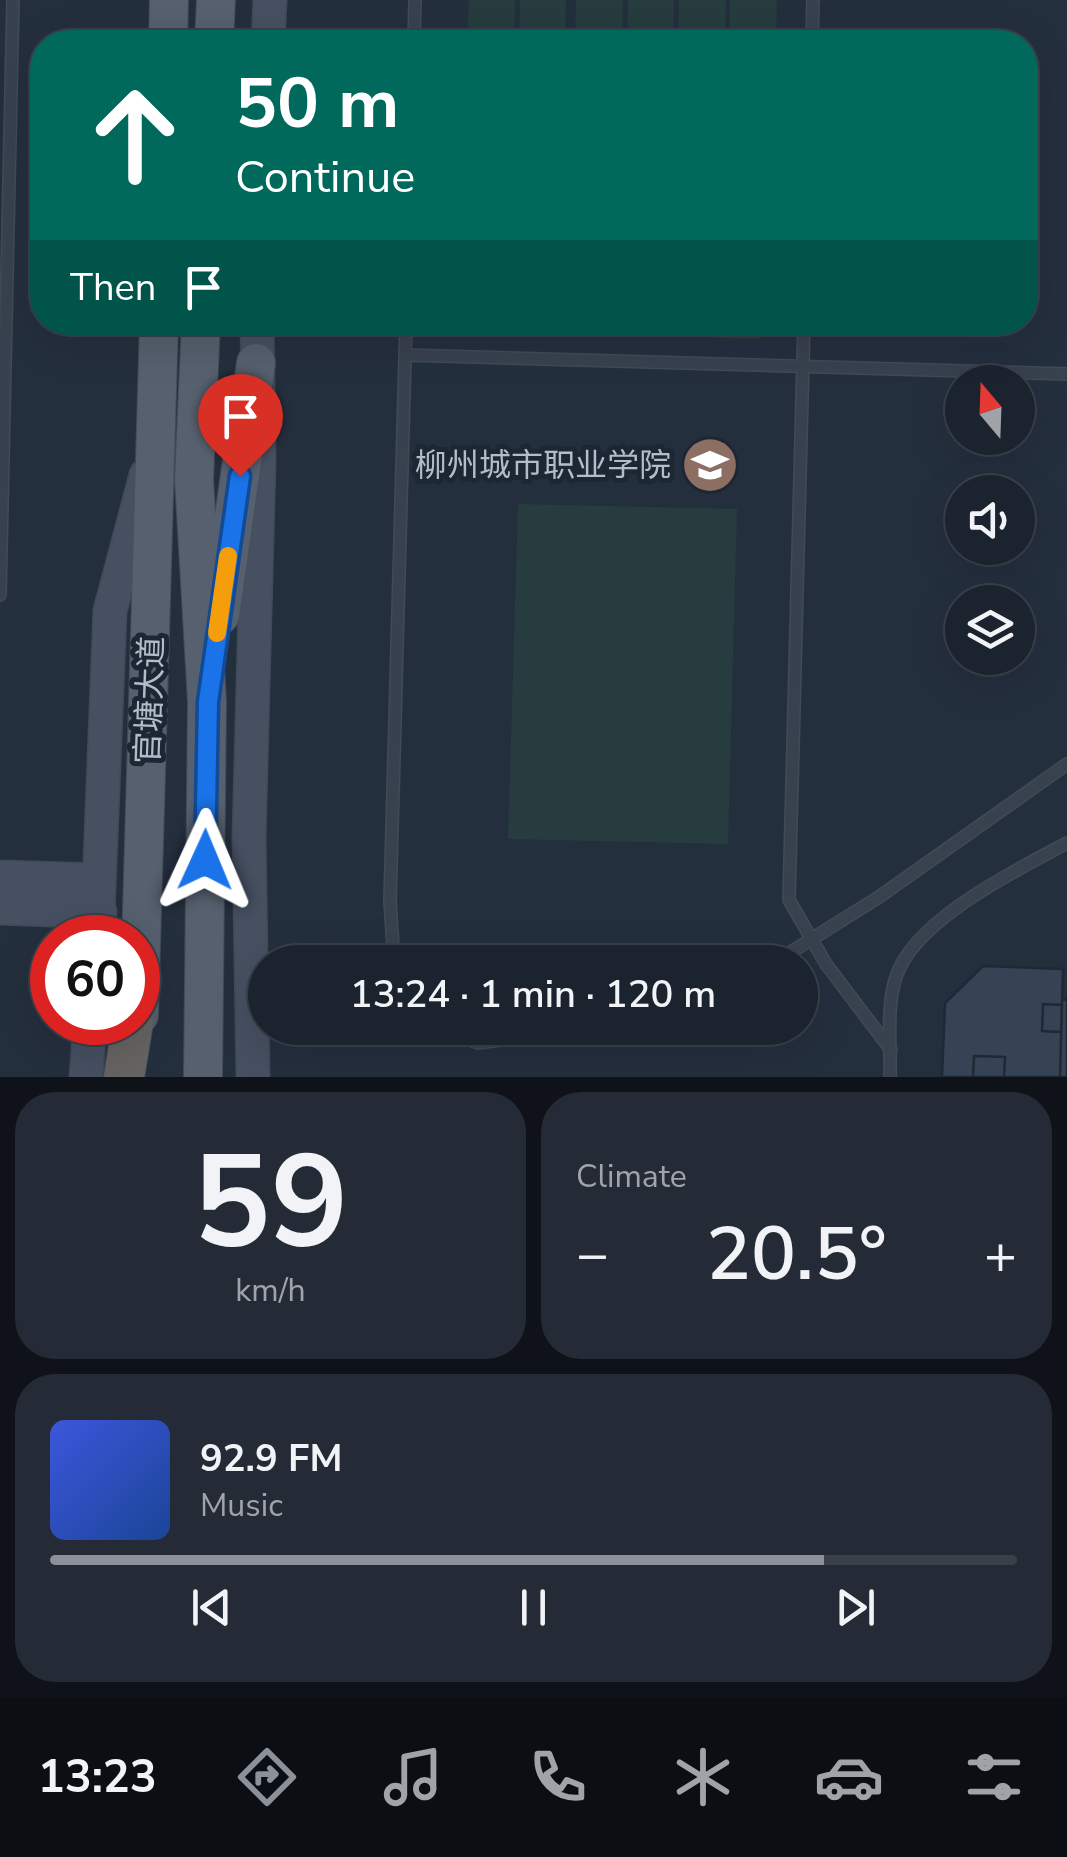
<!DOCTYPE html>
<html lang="en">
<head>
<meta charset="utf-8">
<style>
	body { margin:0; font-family:"Nunito Sans","Noto Sans SC",sans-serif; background:#242b36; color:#f1f3f6; height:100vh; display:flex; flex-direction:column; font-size:38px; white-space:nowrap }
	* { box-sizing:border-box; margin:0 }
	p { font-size:32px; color:#a0a4aa }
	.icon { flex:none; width:55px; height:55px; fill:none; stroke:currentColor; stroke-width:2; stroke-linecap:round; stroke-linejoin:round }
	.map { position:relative; height:1077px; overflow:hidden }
	.side { display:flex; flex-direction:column; gap:15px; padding:15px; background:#0f1319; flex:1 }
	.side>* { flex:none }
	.banner { position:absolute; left:30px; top:30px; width:1008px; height:305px; border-radius:40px; box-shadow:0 10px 40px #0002,0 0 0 2px #39404a; background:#00695c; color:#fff; overflow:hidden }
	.needle { width:65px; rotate:341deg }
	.tools { position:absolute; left:945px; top:365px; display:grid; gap:20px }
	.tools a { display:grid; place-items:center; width:90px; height:90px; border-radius:50%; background:#1b232e; box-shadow:0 10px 40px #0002,0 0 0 2px #39404a; font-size:50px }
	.speed { position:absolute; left:30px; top:915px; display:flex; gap:20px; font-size:50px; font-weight:700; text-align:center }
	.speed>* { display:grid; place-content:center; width:130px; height:130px; border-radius:50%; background:#1b232e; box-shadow:0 10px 40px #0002,0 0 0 2px #39404a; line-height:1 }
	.speed .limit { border:15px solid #d22; background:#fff; color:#111 }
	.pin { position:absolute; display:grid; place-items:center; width:85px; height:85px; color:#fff; margin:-102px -42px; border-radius:50% 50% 50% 0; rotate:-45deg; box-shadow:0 0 10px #0007 }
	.pin .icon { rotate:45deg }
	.me { position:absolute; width:110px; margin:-55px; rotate:1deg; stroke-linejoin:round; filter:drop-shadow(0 0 8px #0008) }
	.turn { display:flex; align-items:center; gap:35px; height:210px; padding:0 40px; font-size:45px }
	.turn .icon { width:130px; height:130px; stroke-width:2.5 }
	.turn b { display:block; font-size:70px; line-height:85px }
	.then { display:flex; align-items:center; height:95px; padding:0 40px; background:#0003; gap:20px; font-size:38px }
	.big { font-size:75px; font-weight:600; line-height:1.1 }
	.side .card { flex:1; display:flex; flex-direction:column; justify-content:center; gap:15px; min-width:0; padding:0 35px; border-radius:40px; background:#242b36 }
	.side .dial { align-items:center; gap:0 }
	.dial b { font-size:130px; line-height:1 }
	.song { display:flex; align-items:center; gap:30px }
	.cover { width:120px; height:120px; border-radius:15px; background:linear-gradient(135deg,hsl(230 70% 55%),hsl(220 70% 35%)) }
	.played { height:10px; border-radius:5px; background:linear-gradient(90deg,#8c9099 80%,#39404a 80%) }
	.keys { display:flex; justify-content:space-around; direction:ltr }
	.heat { display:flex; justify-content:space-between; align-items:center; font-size:55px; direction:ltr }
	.side .tiles { flex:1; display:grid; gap:15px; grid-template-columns:1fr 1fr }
	.card:last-child { grid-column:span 2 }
	.trip { position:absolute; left:248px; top:945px; width:570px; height:100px; border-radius:50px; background:#1b232e; box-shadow:0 10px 40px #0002,0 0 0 2px #39404a; font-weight:600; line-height:100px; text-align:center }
	.tab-bar { display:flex; height:160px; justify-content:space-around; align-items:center; background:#0b0e12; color:#a0a4aa }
	.tab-bar .icon { width:70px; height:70px }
	.tab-bar .selected { color:#8c9099 }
	.tab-bar b { font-size:45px; color:#f1f3f6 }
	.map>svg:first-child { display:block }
	.green { fill:#263c3f }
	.building { fill:#364354; stroke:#1f2835; stroke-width:2.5 }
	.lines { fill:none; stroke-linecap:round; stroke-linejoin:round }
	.service-casing { stroke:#414a57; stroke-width:14 }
	.secondary-casing { stroke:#414a57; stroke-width:35 }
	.primary-casing { stroke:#414a57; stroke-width:40 }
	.trunk-casing { stroke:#434c59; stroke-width:42 }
	.service { stroke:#38414e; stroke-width:11 }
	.secondary { stroke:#465061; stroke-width:32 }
	.primary { stroke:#56606e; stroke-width:38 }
	.trunk { stroke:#656462; stroke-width:40 }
	.route-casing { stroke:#114b97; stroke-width:25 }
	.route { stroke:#1a73e8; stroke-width:18 }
	.slow { stroke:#f59e0b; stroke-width:18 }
	.labels { text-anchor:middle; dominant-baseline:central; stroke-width:10; stroke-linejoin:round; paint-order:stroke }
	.poi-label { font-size:32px; fill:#b4bcc9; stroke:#1d2633; text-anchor:end }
	.street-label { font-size:32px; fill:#b4bcc9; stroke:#1d2633 }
</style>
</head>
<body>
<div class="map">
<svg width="1067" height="1077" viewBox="0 0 1067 1077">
	<rect width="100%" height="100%" fill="#242f3e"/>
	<path class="green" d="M469,0H515L514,42H467Z
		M520,0H566L565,42H519Z
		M576,0H623L622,42H575Z
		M628,0H674L673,42H627Z
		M679,0H726L725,42H678Z
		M730,0H777L776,42H729Z
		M714,323H760V339L714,338Z
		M518,504L737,509L728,844L508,839Z"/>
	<path class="building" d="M983,966L1063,969L1060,1077H942L945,1003Z
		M1067,999V1077H1060L1062,1000Z
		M1043,1004L1062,1005L1061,1032L1042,1031Z
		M974,1056L1005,1057L1004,1077H973Z"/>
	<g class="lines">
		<g class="service-casing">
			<path id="service" d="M414,42L415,0
				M812,42L813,0
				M804,322L789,900L826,964L891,1050
				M405,355L1067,374
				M0,595L13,0
				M394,962L390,901L406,322
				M775,962L879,897L1067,764
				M435,1028L478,1043L590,1028
				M890,1077C891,1047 886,1006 896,977C914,920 1015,871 1067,843"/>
		</g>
		<g class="secondary-casing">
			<path id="secondary" d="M268,42L270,0
				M0,877L97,880
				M0,908L100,912
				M97,938L110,611L146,475
				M86,1077L90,1022
				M253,1077L249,838L259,460L257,322"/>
		</g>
		<g class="primary-casing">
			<path id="primary" d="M168,42L169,0
				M214,42L216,0
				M201,322L194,479L207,702L203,1077
				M220,615L256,363
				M139,1015L159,322"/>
		</g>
		<g class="trunk-casing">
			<path id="trunk" d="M138,994L139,985
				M124,1077L133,1022"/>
		</g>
		<use href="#service" class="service"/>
		<use href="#secondary" class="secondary"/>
		<use href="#primary" class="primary"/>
		<use href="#trunk" class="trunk"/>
	</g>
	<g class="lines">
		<g class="route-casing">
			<path id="route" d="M205,860L208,702L240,476"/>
		</g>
		<use href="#route" class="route"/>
		<path class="slow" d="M217,633L228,556"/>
	</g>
	<defs>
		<g id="university-disc" transform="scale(2.875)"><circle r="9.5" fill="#8d6e63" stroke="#1d2633"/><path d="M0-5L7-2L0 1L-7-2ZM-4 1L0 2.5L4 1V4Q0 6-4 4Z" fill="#fff"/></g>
	</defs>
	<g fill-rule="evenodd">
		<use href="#university-disc" x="710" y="465"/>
	</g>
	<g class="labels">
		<g class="poi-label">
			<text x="671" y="465">柳州城市职业学院</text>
		</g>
		<g class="street-label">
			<text transform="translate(150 700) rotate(-88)">官塘大道</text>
		</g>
	</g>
</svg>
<div class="tools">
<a><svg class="needle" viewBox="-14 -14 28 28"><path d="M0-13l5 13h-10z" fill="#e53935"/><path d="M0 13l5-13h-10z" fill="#a0a4aa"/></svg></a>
<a><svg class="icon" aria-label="sound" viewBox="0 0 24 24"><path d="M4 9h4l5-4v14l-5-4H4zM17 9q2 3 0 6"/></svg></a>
<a><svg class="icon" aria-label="layers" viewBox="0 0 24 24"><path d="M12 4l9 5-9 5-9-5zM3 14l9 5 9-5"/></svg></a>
</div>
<div class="speed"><div class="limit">60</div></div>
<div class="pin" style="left:240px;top:476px;background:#d93025"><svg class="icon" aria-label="arrive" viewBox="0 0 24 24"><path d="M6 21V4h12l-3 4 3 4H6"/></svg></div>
<svg class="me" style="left:205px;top:860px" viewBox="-20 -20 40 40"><path d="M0-17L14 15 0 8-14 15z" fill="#1a73e8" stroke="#fff" stroke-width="4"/></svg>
<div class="trip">13:24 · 1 min · 120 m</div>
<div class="banner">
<div class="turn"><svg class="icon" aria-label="ahead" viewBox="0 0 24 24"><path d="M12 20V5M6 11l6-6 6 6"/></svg><div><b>50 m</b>Continue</div></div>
<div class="then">Then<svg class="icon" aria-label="arrive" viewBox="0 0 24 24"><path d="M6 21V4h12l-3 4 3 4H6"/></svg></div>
</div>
</div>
<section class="side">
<div class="tiles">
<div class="card dial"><b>59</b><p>km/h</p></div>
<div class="card"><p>Climate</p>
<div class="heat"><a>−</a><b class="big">20.5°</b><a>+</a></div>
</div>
<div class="card">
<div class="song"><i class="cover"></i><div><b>92.9 FM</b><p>Music</p></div></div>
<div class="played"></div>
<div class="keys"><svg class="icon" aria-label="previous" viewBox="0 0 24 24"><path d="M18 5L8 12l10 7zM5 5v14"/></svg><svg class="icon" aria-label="pause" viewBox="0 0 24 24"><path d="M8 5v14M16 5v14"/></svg><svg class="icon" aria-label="next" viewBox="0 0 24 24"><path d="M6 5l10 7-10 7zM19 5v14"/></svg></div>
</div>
</div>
</section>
<nav class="tab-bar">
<b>13:23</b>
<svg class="icon selected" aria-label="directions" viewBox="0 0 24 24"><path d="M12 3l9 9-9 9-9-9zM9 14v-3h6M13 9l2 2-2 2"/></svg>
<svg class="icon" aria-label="music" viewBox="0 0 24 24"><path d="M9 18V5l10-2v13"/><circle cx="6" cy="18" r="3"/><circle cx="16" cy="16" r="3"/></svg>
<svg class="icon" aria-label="phone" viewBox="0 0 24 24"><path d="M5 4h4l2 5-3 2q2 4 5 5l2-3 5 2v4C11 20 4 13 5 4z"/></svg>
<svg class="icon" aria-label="climate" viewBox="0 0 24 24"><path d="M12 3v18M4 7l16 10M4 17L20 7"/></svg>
<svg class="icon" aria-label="car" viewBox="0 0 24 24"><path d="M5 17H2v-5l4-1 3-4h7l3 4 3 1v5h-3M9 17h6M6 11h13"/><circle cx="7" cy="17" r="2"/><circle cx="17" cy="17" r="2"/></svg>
<svg class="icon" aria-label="filters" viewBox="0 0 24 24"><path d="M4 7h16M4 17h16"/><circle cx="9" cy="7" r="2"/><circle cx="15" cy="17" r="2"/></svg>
</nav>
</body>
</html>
